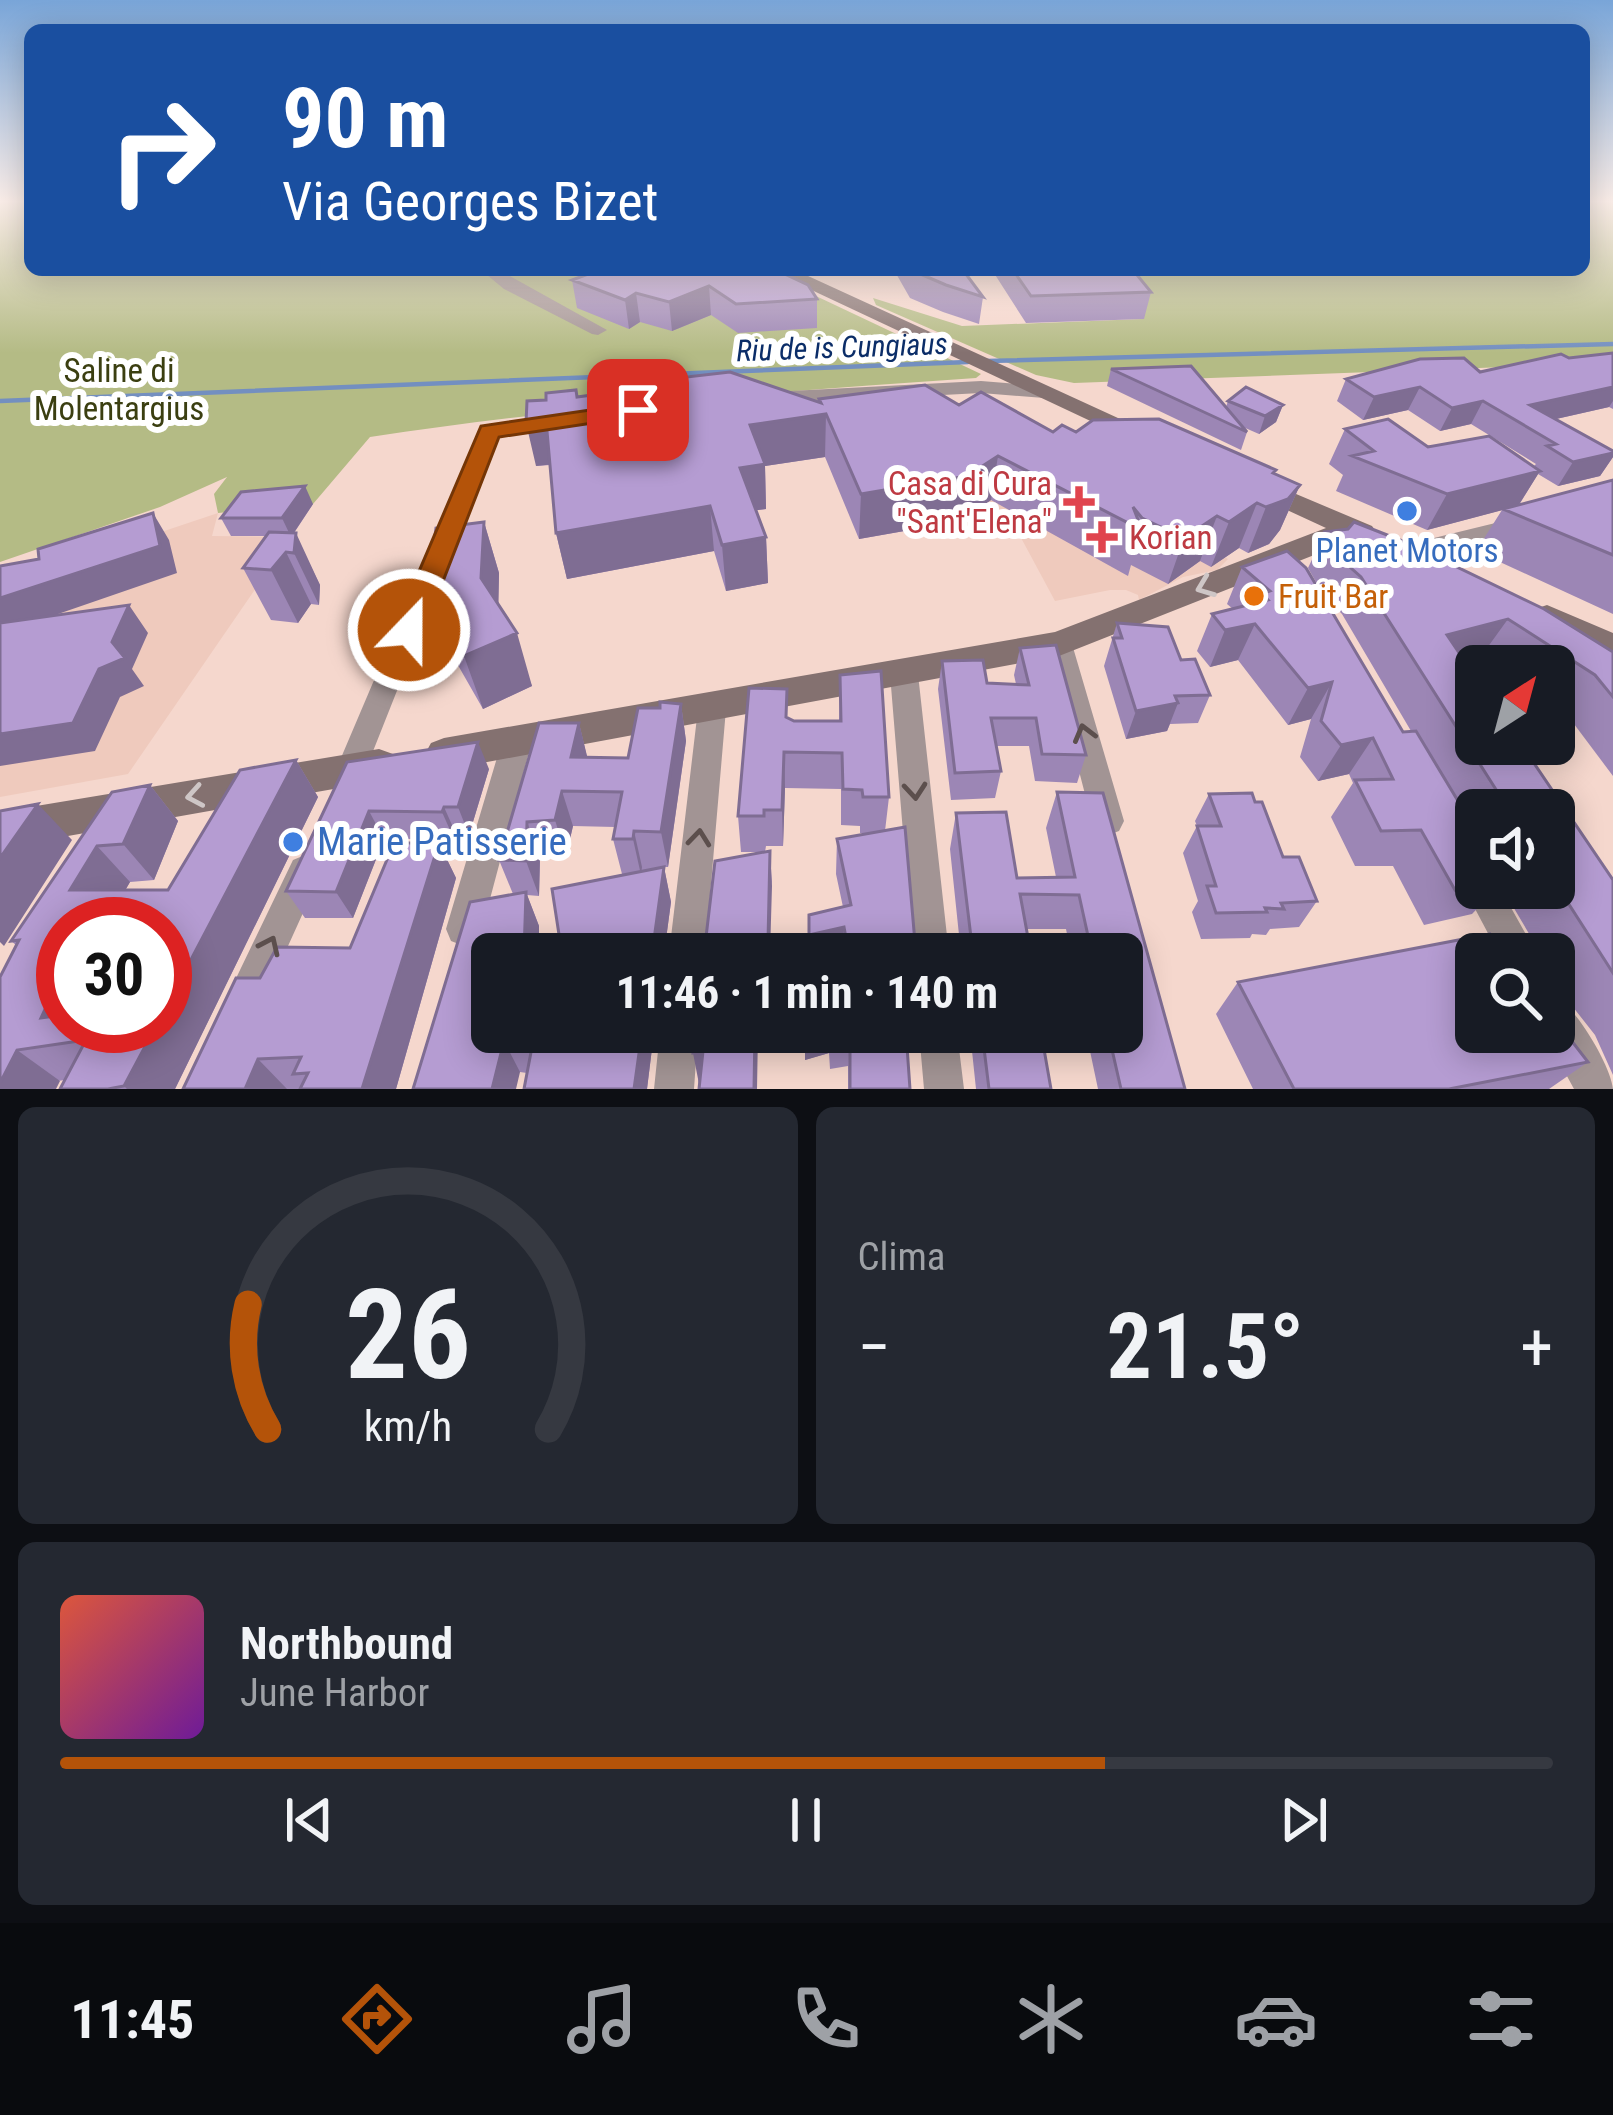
<!DOCTYPE html>
<html lang="it">
<head>
<meta charset="utf-8">
<style>
	body { margin:0; font-family:"Roboto Condensed",sans-serif; background:#242831; color:#f1f3f6; height:100vh; display:flex; flex-direction:column; font-size:45px; white-space:nowrap }
	* { box-sizing:border-box; margin:0 }
	p { font-size:39px; color:#9ea1a6 }
	.icon { flex:none; width:66px; height:66px; fill:none; stroke:currentColor; stroke-width:2; stroke-linecap:round; stroke-linejoin:round }
	.map { position:relative; height:1089px; overflow:hidden }
	.side { display:flex; flex-direction:column; gap:18px; padding:18px; background:#0d0f14; flex:1 }
	.side>* { flex:none }
	.top-card { position:absolute; left:24px; top:24px; width:1566px; height:252px; border-radius:18px; box-shadow:0 6px 30px #0003; background:#1a4fa0; color:#fff; overflow:hidden }
	.needle { width:78px; rotate:36deg }
	.buttons { position:absolute; left:1455px; top:645px; display:grid; gap:24px }
	.buttons a { display:grid; place-items:center; width:120px; height:120px; border-radius:18px; background:#171b24; box-shadow:0 6px 30px #0003; font-size:60px }
	.speed { position:absolute; left:36px; top:897px; display:flex; gap:24px; font-size:60px; font-weight:700; text-align:center }
	.speed>* { display:grid; place-content:center; width:156px; height:156px; border-radius:50%; background:#171b24; box-shadow:0 6px 30px #0003; line-height:1 }
	.speed .limit { border:18px solid #d22; background:#fff; color:#111 }
	.pin { position:absolute; display:grid; place-items:center; width:102px; height:102px; color:#fff; margin:-51px; border-radius:24px; box-shadow:0 6px 18px #0006 }
	.me { position:absolute; width:132px; margin:-66px; rotate:22deg; stroke-linejoin:round; filter:drop-shadow(0 0 9px #0008) }
	.turn { display:flex; align-items:center; gap:42px; height:252px; padding:0 60px; font-size:54px }
	.turn .icon { width:156px; height:156px; stroke-width:2.5 }
	.turn b { display:block; font-size:84px; line-height:102px }
	.big { font-size:90px; font-weight:700; line-height:1.1 }
	.side .widget { flex:1; display:flex; flex-direction:column; justify-content:center; gap:18px; min-width:0; padding:0 42px; border-radius:18px; background:#242831 }
	.side .dial { align-items:center; gap:0 }
	.dial svg { height:312px; overflow:visible; fill:none; stroke:#363941; stroke-width:7; stroke-linecap:round; text-anchor:middle }
	.dial text { fill:#f1f3f6; stroke:none }
	.song { display:flex; align-items:center; gap:36px }
	.cover { width:144px; height:144px; border-radius:18px; background:linear-gradient(135deg,hsl(10 70% 55%),hsl(280 70% 35%)) }
	.played { height:12px; border-radius:6px; background:linear-gradient(90deg,#b45309 70%,#363941 70%) }
	.keys { display:flex; justify-content:space-around; direction:ltr }
	.heat { display:flex; justify-content:space-between; align-items:center; font-size:66px; direction:ltr }
	.side .tiles { flex:1; display:grid; gap:18px; grid-template-columns:1fr 1fr }
	.widget:last-child { grid-column:span 2 }
	.trip { position:absolute; left:471px; top:933px; width:672px; height:120px; border-radius:18px; background:#171b24; box-shadow:0 6px 30px #0003; font-weight:700; line-height:120px; text-align:center }
	.tab-bar { display:flex; height:192px; justify-content:space-around; align-items:center; background:#090b0e; color:#9ea1a6 }
	.tab-bar .icon { width:84px; height:84px }
	.tab-bar .active { color:#b45309 }
	.tab-bar b { font-size:54px; color:#f1f3f6 }
	.map>svg:first-child { display:block }
	.built { fill:#efcabd }
	.green { fill:#b4bb85 }
	.lines { fill:none; stroke-linecap:round; stroke-linejoin:round }
	.stream { stroke:#738fc0; stroke-width:4.5 }
	.street { fill:#a29494; fill-rule:evenodd }
	.secondary { fill:#847170; fill-rule:evenodd }
	.wall { fill:#9c86b5; fill-rule:evenodd }
	.shaded-wall { fill:#7f6d93 }
	.building { fill:#b59cd2; stroke:#7f6d93; stroke-width:3 }
	.oneway { stroke:#cec6c6 }
	.oneway2 { stroke:#5c4f4d }
	.route { fill:#b45309; stroke:#753606; stroke-width:3 }
	.health-dot { fill:#e0444e; stroke:#fff; stroke-width:4.5 }
	.shop-dot { fill:#3f7fe0; stroke:#fff; stroke-width:4.5 }
	.food-dot { fill:#e8710a; stroke:#fff; stroke-width:4.5 }
	.labels { text-anchor:middle; dominant-baseline:central; stroke-width:12; stroke-linejoin:round; paint-order:stroke }
	.far-water-label { font-size:30px; font-style:italic; fill:#0b2d68; stroke:#fff }
	.park-label { font-size:33px; fill:#3b3f11; stroke:#fff }
	.health-label { font-size:33px; fill:#be3a42; stroke:#fff; text-anchor:end }
	.shop-label { font-size:33px; fill:#366cbe; stroke:#fff }
	.food-label { font-size:33px; fill:#c56008; stroke:#fff; text-anchor:start }
	.near-shop-label { font-size:39px; fill:#366cbe; stroke:#fff; text-anchor:start }
</style>
</head>
<body>
<div class="map">
<svg width="1613" height="1089" viewBox="0 0 1613 1089">
	<rect width="100%" height="100%" fill="#f5d7cd"/>
	<path class="built" d="M1053,469L1228,559L1217,570L1183,577L1139,600L1138,595L1126,590H1110L1055,601L1012,521L972,498Z
		M218,513L212,536L291,537L128,774L0,797V586Z"/>
	<path class="green" d="M0,200H30V270H761L981,374L976,378C773,392 572,406 370,437L313,504L218,513L214,494L227,477L160,507L0,562Z
		M1584,200H1613V363L1074,383L1036,375L876,305L873,298L962,326L1142,319L1106,270H1584Z"/>
	<g class="lines">
		<path class="stream" d="M987,361L1613,344
			M0,401L968,362"/>
		<path class="street" d="M481,270H499L607,330L598,335L592,334L504,289Z
			M981,381L1044,386L1054,392L1044,398L981,393L771,404L761,398L771,392Z
			M558,414L568,420L565,424L498,436L362,779L358,788L347,792L336,788L332,779L480,431L490,425Z
			M1520,517L1528,519L1532,524L1528,529L1406,561L1394,553L1397,547Z
			M1059,634L1069,637L1072,644L1124,821L1119,831L1108,835L1097,831L1092,821L1046,644L1049,637Z
			M904,663L914,667L918,674L949,954H913L890,674L894,667Z
			M712,698L722,701L726,709L705,954H669L698,709L702,701Z
			M517,729L528,732L532,741L482,929L477,941L464,946L451,941L446,929L502,741L506,732Z
			M305,855L317,860L322,871L254,1021L241,1027L228,1021L222,1008L228,995L293,860Z
			M1476,874V888H1500L1537,954H1499L1464,888L1469,877Z
			M1554,996C1575,1005 1611,1066 1613,1089H1574L1543,1032H1554Z
			M660,1032H698L694,1089H654Z
			M919,1032H957L964,1089H924Z"/>
		<path class="secondary" d="M769,270H795L1155,435L1151,441H1133Z
			M1258,478L1372,526L1377,533L1372,540H1352L1059,656L444,770L431,765L425,754L431,743L444,738L1055,632L1326,528L1248,492L1244,486L1248,480Z
			M1547,605L1613,633V659L1535,625L1531,617L1535,609Z
			M379,749L393,754L398,765L393,776L379,781L0,848V812Z"/>
	</g>
	<path class="wall" d="M570,270H776L817,299V328L738,333L711,315L672,331L640,322L629,329L577,308L572,280L582,276Z
		M894,270H963L983,297L979,324L943,312L910,298Z
		M992,270H1133L1151,292L1144,319L1026,323Z
		M1613,353V409L1609,407L1556,419L1613,451V457L1600,476L1558,486L1538,474L1519,505L1613,480V614L1476,551L1502,510L1427,530L1336,491L1343,475L1329,464L1345,429L1534,466L1536,464L1471,424L1440,431L1408,410L1363,420L1337,401L1346,379L1480,372L1569,358Z
		M1111,369L1226,407L1228,401L1283,405L1276,422L1259,434L1243,427L1247,432L1241,450L1107,386Z
		M577,397L819,403V399L959,405L1053,432H1076L1275,474L1300,485L1280,530L1269,544L1248,553L1239,548L1211,567L1200,561L1168,584L1131,565L1128,576L991,500L961,521L859,539L825,457L765,466L766,509L756,510L766,537L768,583L726,591L714,551L567,579L556,533L550,465L536,466Z
		M313,504L294,533L320,585L319,605L311,604L298,623L271,620L243,568L266,536H231L221,518Z
		M484,522L499,573L498,604L532,686L483,709L447,646L427,594Z
		M1325,532L1613,652V776L1565,712L1554,705V666H1498L1482,655L1464,660L1613,880V1075L1595,1035L1569,1002L1554,976V954H1541L1502,888H1554V810H1476V888H1497L1472,914L1424,925L1393,866H1355L1331,817L1353,783L1349,774L1318,781L1300,757L1311,719L1288,725L1238,660L1210,667L1197,651L1212,614L1233,609L1227,604L1242,567L1287,551L1403,732L1411,731L1342,614L1324,596L1308,568Z
		M1117,623L1181,660L1210,695L1198,723L1170,724L1167,731L1126,739L1104,666Z
		M1020,648L1086,755L1077,783L1035,781L1029,746H996L1001,771L995,798L951,800L938,689L942,661L987,683L1016,684L1014,675Z
		M840,675L889,797L885,831L916,954H809V915L843,907L836,874L837,839L872,833H860V826L841,825V789L785,788L783,846H766L765,852L770,851L772,886L764,852H741L738,816L788,718L794,721H839Z
		M681,704L686,741L668,867H664L671,902L664,954H562L626,874H622L613,839L615,827L573,826L566,856L540,858L539,896L527,895L539,926V954H492V1032H654L647,1089H524L527,1073L520,1072L413,1089L513,894L499,860L579,723L587,757L628,758L660,708Z
		M296,760L318,797L175,1089H60L65,1080L0,1089L16,945L11,941L150,785L178,821L154,880L130,882L125,890H168ZM63,924H165V1026H63Z
		M347,762L489,769L469,835L456,834L454,839H384L353,918H305L286,891Z
		M1057,792L1185,1089H1098L1086,1032H1122V954H1071L1066,929H1026L1031,954H961L950,849L956,813L1017,878L1056,877L1046,828Z
		M1209,794L1283,857L1317,901L1299,927L1270,929L1266,935L1252,934L1250,938L1201,939L1192,912L1198,901L1183,853L1197,826L1195,821Z
		M439,843L456,878L396,1089H183L260,978L350,948Z
		M1238,982L1588,1062L1549,1089H1253L1216,1014Z
		M805,1032H914V1034L907,1036L910,1089H848V1066L830,1069L829,1053L805,1060Z
		M970,1032H1041L1051,1089H976Z"/>
	<path class="shaded-wall" d="M709,286L711,315L672,331L669,302Z
		M636,293L640,322L629,329L625,300Z
		M1420,387L1408,410L1363,420L1374,397Z
		M1613,387V401L1609,407L1525,426L1530,405Z
		M1483,401L1471,424L1440,431L1452,408Z
		M1283,405L1276,422L1259,434L1265,416Z
		M826,414L825,457L765,466L766,509L743,512L740,468L750,425Z
		M546,420L555,464L536,466L526,423Z
		M1613,453V457L1600,476L1558,486L1573,462Z
		M998,456L991,500L961,521L859,539L861,494Z
		M1540,471L1518,506L1427,530L1447,494Z
		M1300,485L1280,530L1269,544L1248,553L1266,507Z
		M305,486L313,504L291,537L282,518Z
		M1257,503L1239,548L1211,567L1229,522Z
		M710,506L714,551L567,579L556,533Z
		M153,513L169,540L177,573L0,634V598Z
		M1217,516L1200,561L1168,584L1184,538Z
		M484,522L499,573L498,630L481,578Z
		M296,533L320,585L319,605L294,553Z
		M766,537L768,583L726,591L722,545Z
		M286,552L311,604L298,623L271,570Z
		M129,605L148,633L132,669L144,686L120,697L95,751L0,766V734L112,642Z
		M1508,619L1482,655L1423,671L1447,635Z
		M1255,624L1238,660L1210,667L1225,630Z
		M517,633L532,686L483,709L464,656Z
		M1332,682L1311,719L1288,725L1308,688Z
		M1178,703L1167,731L1126,739L1136,711Z
		M681,704L686,741L668,867L661,832Z
		M579,723L588,760L581,793L571,757Z
		M1373,738L1349,774L1318,781L1341,745Z
		M478,742L489,769L469,835L458,807Z
		M784,752L785,788L783,846L782,810Z
		M296,760L318,797L175,1089H127L124,1086L156,1026H165V1009Z
		M150,785L178,821L154,880L123,844Z
		M562,791L573,826L566,856L555,820Z
		M38,804L72,840L4,946L0,942V858Z
		M444,807L456,834L454,839L442,812Z
		M369,811L384,839L353,918L336,892Z
		M527,822L540,858L539,896L526,861Z
		M634,831L642,867L641,875L633,839Z
		M439,843L456,878L396,1089H362Z
		M97,846L130,882L106,924L70,890Z
		M770,851L772,886L770,954H757Z
		M664,867L671,902L664,954H652Z
		M526,892L539,926V954H524Z
		M844,927L842,954H809V935Z
		M63,970V1026L41,1018Z
		M642,1032H654L647,1089H634Z
		M755,1032H758L757,1089H754Z
		M805,1032H830L829,1053L805,1060Z
		M504,1041L520,1072L516,1089H492Z
		M17,1050L60,1081L56,1089H0V1083Z
		M703,1051L709,1081L699,1084L693,1053Z
		M258,1059L287,1089H245Z"/>
	<path class="building" d="M599,270H776L808,285L817,299L736,304L709,286L669,302L636,293L625,300L572,280Z
		M911,270H963L983,297L946,285Z
		M1013,270H1133L1151,292L1031,296Z
		M1613,353V387L1530,405L1613,451V453L1573,462L1547,446L1556,444L1483,401L1452,408L1420,387L1374,397L1346,379L1420,359L1464,358L1480,372L1561,354L1569,358Z
		M1191,366L1247,432L1111,369Z
		M730,372L821,403L819,399L925,385L959,405L981,392L1053,432L1062,425L1076,432L1093,420L1159,419L1276,470L1273,473L1300,485L1288,499L1266,507L1257,503L1229,522L1217,516L1184,538L1142,518L1133,507L1142,530L998,456L967,476L861,494L826,414L750,425L765,464L740,468L766,537L722,545L710,506L556,533L546,420L526,423L527,401L546,400V393L576,390L577,397L644,388L643,382Z
		M1246,387L1283,405L1265,416L1228,401Z
		M1388,419L1428,447L1489,436L1540,471L1447,494L1352,456L1374,451L1345,429Z
		M1613,480V555L1503,509Z
		M305,486L282,518H221L241,492Z
		M153,513L160,546L0,598V566L39,559L38,549Z
		M484,522L481,578L517,633L464,656L427,594L436,528Z
		M1354,522L1405,542L1544,609L1613,652V697L1595,675L1508,619L1447,635L1476,678V744H1521L1613,880V973L1554,881V810H1509L1361,577L1342,560L1325,532L1348,529Z
		M269,532L296,533L294,553L286,552L271,570L243,568Z
		M1287,551L1306,568L1403,732L1416,731L1476,831V886L1455,890L1421,830L1381,831L1355,780L1393,779L1373,738L1341,745L1321,721L1332,682L1308,688L1255,624L1225,630L1212,614L1268,600L1262,594L1270,591L1242,567Z
		M129,605L112,642L125,658L99,669L73,723L0,734V623Z
		M1117,623L1168,627L1181,660L1195,659L1210,695L1175,696L1178,703L1136,711L1113,638H1122Z
		M1056,645L1086,755L1042,754L1036,718H991L1001,771L955,773L942,661L983,660L987,683L1029,685L1020,648Z
		M881,671L889,797H863L862,790L843,789L842,753L784,752L782,810H764V816H738L749,688L787,689L786,717L794,721H841L840,675Z
		M660,702L681,704L661,832L634,831L633,839H613L622,792L562,791L555,820L527,822L526,861L499,860L539,723H579L571,757L628,758L638,708H660Z
		M478,742L458,807H444L442,812L369,811L336,892L286,891L347,762Z
		M296,760L165,1009V924H63V970L41,1018L63,1015V1026H156L124,1086L108,1089H60L86,1040L17,1050L0,1083V977L19,940L11,941L112,792L150,785L123,844L97,846L70,890H168L240,770Z
		M1057,792L1103,793L1185,1089H1121L1108,1032H1122V954H1092L1079,895L1020,894L1031,954H973L956,813L1006,812L1017,878L1075,877Z
		M1252,793L1255,802H1262L1283,857H1299L1317,901L1281,903L1284,909L1265,908L1267,912L1216,913L1207,886H1216L1197,826H1221L1209,794Z
		M38,804L0,858V811Z
		M905,827L916,954H849L844,927L809,935V915L851,905L837,839Z
		M394,843H439L362,1089H300L308,1073L293,1074L301,1057L258,1059L245,1089H183L236,978H260L277,947L350,948Z
		M770,851L768,941L757,945V954H704L715,861Z
		M664,867L652,954H562L552,889Z
		M526,892L524,954H492V1032H642L634,1089H524L532,1047L504,1041L492,1089H413L470,902Z
		M1490,934L1505,954H1476V1032H1554V1018L1588,1062L1449,1089H1294L1238,982Z
		M695,1032H755L754,1089H699L703,1051L693,1053Z
		M831,1032H906L910,1089H850V1035L831,1039Z
		M982,1032H1041L1051,1089H989Z"/>
	<defs><path id="oneway-chevron" d="M-2-3.5L2.5 0L-2 3.5" fill="none" stroke-width="1.6" stroke-linecap="round" stroke-linejoin="round" transform="scale(3)"/></defs>
	<g class="oneway">
		<use href="#oneway-chevron" transform="translate(1205 587) rotate(159)"/>
		<use href="#oneway-chevron" transform="translate(195 796) rotate(170)"/>
	</g>
	<g class="oneway2">
		<use href="#oneway-chevron" transform="translate(1084 733) rotate(-105)"/>
		<use href="#oneway-chevron" transform="translate(915 791) rotate(85)"/>
		<use href="#oneway-chevron" transform="translate(699 838) rotate(-84)"/>
		<use href="#oneway-chevron" transform="translate(270 945) rotate(-65)"/>
	</g>
	<linearGradient id="sky" x2="0" y2="1"><stop stop-color="#79a5d8"/><stop offset="0.57" stop-color="#faede8"/><stop offset="1" stop-color="#faede8" stop-opacity="0"/></linearGradient>
	<rect width="1613" height="353" fill="url(#sky)"/>
	<path class="route" d="M638,403L646,405V415L499,437L424,630L420,637H398L394,630L481,426Z"/>
	<g class="health-dot">
		<path d="M1073 484h12v12h12v12h-12v12h-12v-12h-12v-12h12z"/>
		<path d="M1096 519h12v12h12v12h-12v12h-12v-12h-12v-12h12z"/>
	</g>
	<g class="shop-dot">
		<circle cx="1407" cy="511" r="12"/>
		<circle cx="293" cy="842" r="12"/>
	</g>
	<circle class="food-dot" cx="1254" cy="596" r="12"/>
	<g class="labels">
		<g class="far-water-label">
			<text transform="translate(842 347) rotate(-2)">Riu de is Cungiaus</text>
		</g>
		<g class="park-label">
			<text x="119" y="370">Saline di<tspan x="119" dy="38">Molentargius</tspan></text>
		</g>
		<g class="health-label">
			<text x="1052" y="483">Casa di Cura<tspan x="1052" dy="38">"Sant'Elena"</tspan></text>
			<text x="1129" y="537" text-anchor="start">Korian</text>
		</g>
		<g class="shop-label">
			<text x="1407" y="550">Planet Motors</text>
		</g>
		<g class="food-label">
			<text x="1278" y="596">Fruit Bar</text>
		</g>
		<g class="near-shop-label">
			<text x="317" y="842">Marie Patisserie</text>
		</g>
	</g>
</svg>
<div class="buttons">
<a><svg class="needle" viewBox="-14 -14 28 28"><path d="M0-13l5 13h-10z" fill="#e53935"/><path d="M0 13l5-13h-10z" fill="#9ea1a6"/></svg></a>
<a><svg class="icon" aria-label="sound" viewBox="0 0 24 24"><path d="M4 9h4l5-4v14l-5-4H4zM17 9q2 3 0 6"/></svg></a>
<a><svg class="icon" aria-label="search" viewBox="0 0 24 24"><circle cx="10" cy="10" r="6"/><path d="M15 15l6 6"/></svg></a>
</div>
<div class="speed"><div class="limit">30</div></div>
<div class="pin" style="left:638px;top:410px;background:#d93025"><svg class="icon" aria-label="arrive" viewBox="0 0 24 24"><path d="M6 21V4h12l-3 4 3 4H6"/></svg></div>
<svg class="me" style="left:409px;top:630px" viewBox="-20 -20 40 40"><circle r="17" fill="#b45309" stroke="#fff" stroke-width="3"/><path d="M0-11L8 9 0 5-8 9z" fill="#fff"/></svg>
<div class="trip">11:46 · 1 min · 140 m</div>
<div class="top-card">
<div class="turn"><svg class="icon" aria-label="right" viewBox="0 0 24 24"><path d="M7 20v-9h11M14 6l5 5-5 5"/></svg><div><b>90 m</b>Via Georges Bizet</div></div>
</div>
</div>
<section class="side">
<div class="tiles">
<div class="widget dial"><svg viewBox="0 0 100 80">
<path d="M14 69A42 42 0 1 1 86 69"/>
<path d="M14 69A42 42 0 0 1 9 37" stroke="#b45309"/>
<text x="50" y="56" font-size="32" font-weight="700">26</text>
<text x="50" y="72" font-size="11">km/h</text>
</svg></div>
<div class="widget"><p>Clima</p>
<div class="heat"><a>−</a><b class="big">21.5°</b><a>+</a></div>
</div>
<div class="widget">
<div class="song"><i class="cover"></i><div><b>Northbound</b><p>June Harbor</p></div></div>
<div class="played"></div>
<div class="keys"><svg class="icon" aria-label="previous" viewBox="0 0 24 24"><path d="M18 5L8 12l10 7zM5 5v14"/></svg><svg class="icon" aria-label="pause" viewBox="0 0 24 24"><path d="M8 5v14M16 5v14"/></svg><svg class="icon" aria-label="next" viewBox="0 0 24 24"><path d="M6 5l10 7-10 7zM19 5v14"/></svg></div>
</div>
</div>
</section>
<nav class="tab-bar">
<b>11:45</b>
<svg class="icon active" aria-label="directions" viewBox="0 0 24 24"><path d="M12 3l9 9-9 9-9-9zM9 14v-3h6M13 9l2 2-2 2"/></svg>
<svg class="icon" aria-label="music" viewBox="0 0 24 24"><path d="M9 18V5l10-2v13"/><circle cx="6" cy="18" r="3"/><circle cx="16" cy="16" r="3"/></svg>
<svg class="icon" aria-label="phone" viewBox="0 0 24 24"><path d="M5 4h4l2 5-3 2q2 4 5 5l2-3 5 2v4C11 20 4 13 5 4z"/></svg>
<svg class="icon" aria-label="climate" viewBox="0 0 24 24"><path d="M12 3v18M4 7l16 10M4 17L20 7"/></svg>
<svg class="icon" aria-label="car" viewBox="0 0 24 24"><path d="M5 17H2v-5l4-1 3-4h7l3 4 3 1v5h-3M9 17h6M6 11h13"/><circle cx="7" cy="17" r="2"/><circle cx="17" cy="17" r="2"/></svg>
<svg class="icon" aria-label="filters" viewBox="0 0 24 24"><path d="M4 7h16M4 17h16"/><circle cx="9" cy="7" r="2"/><circle cx="15" cy="17" r="2"/></svg>
</nav>
</body>
</html>
